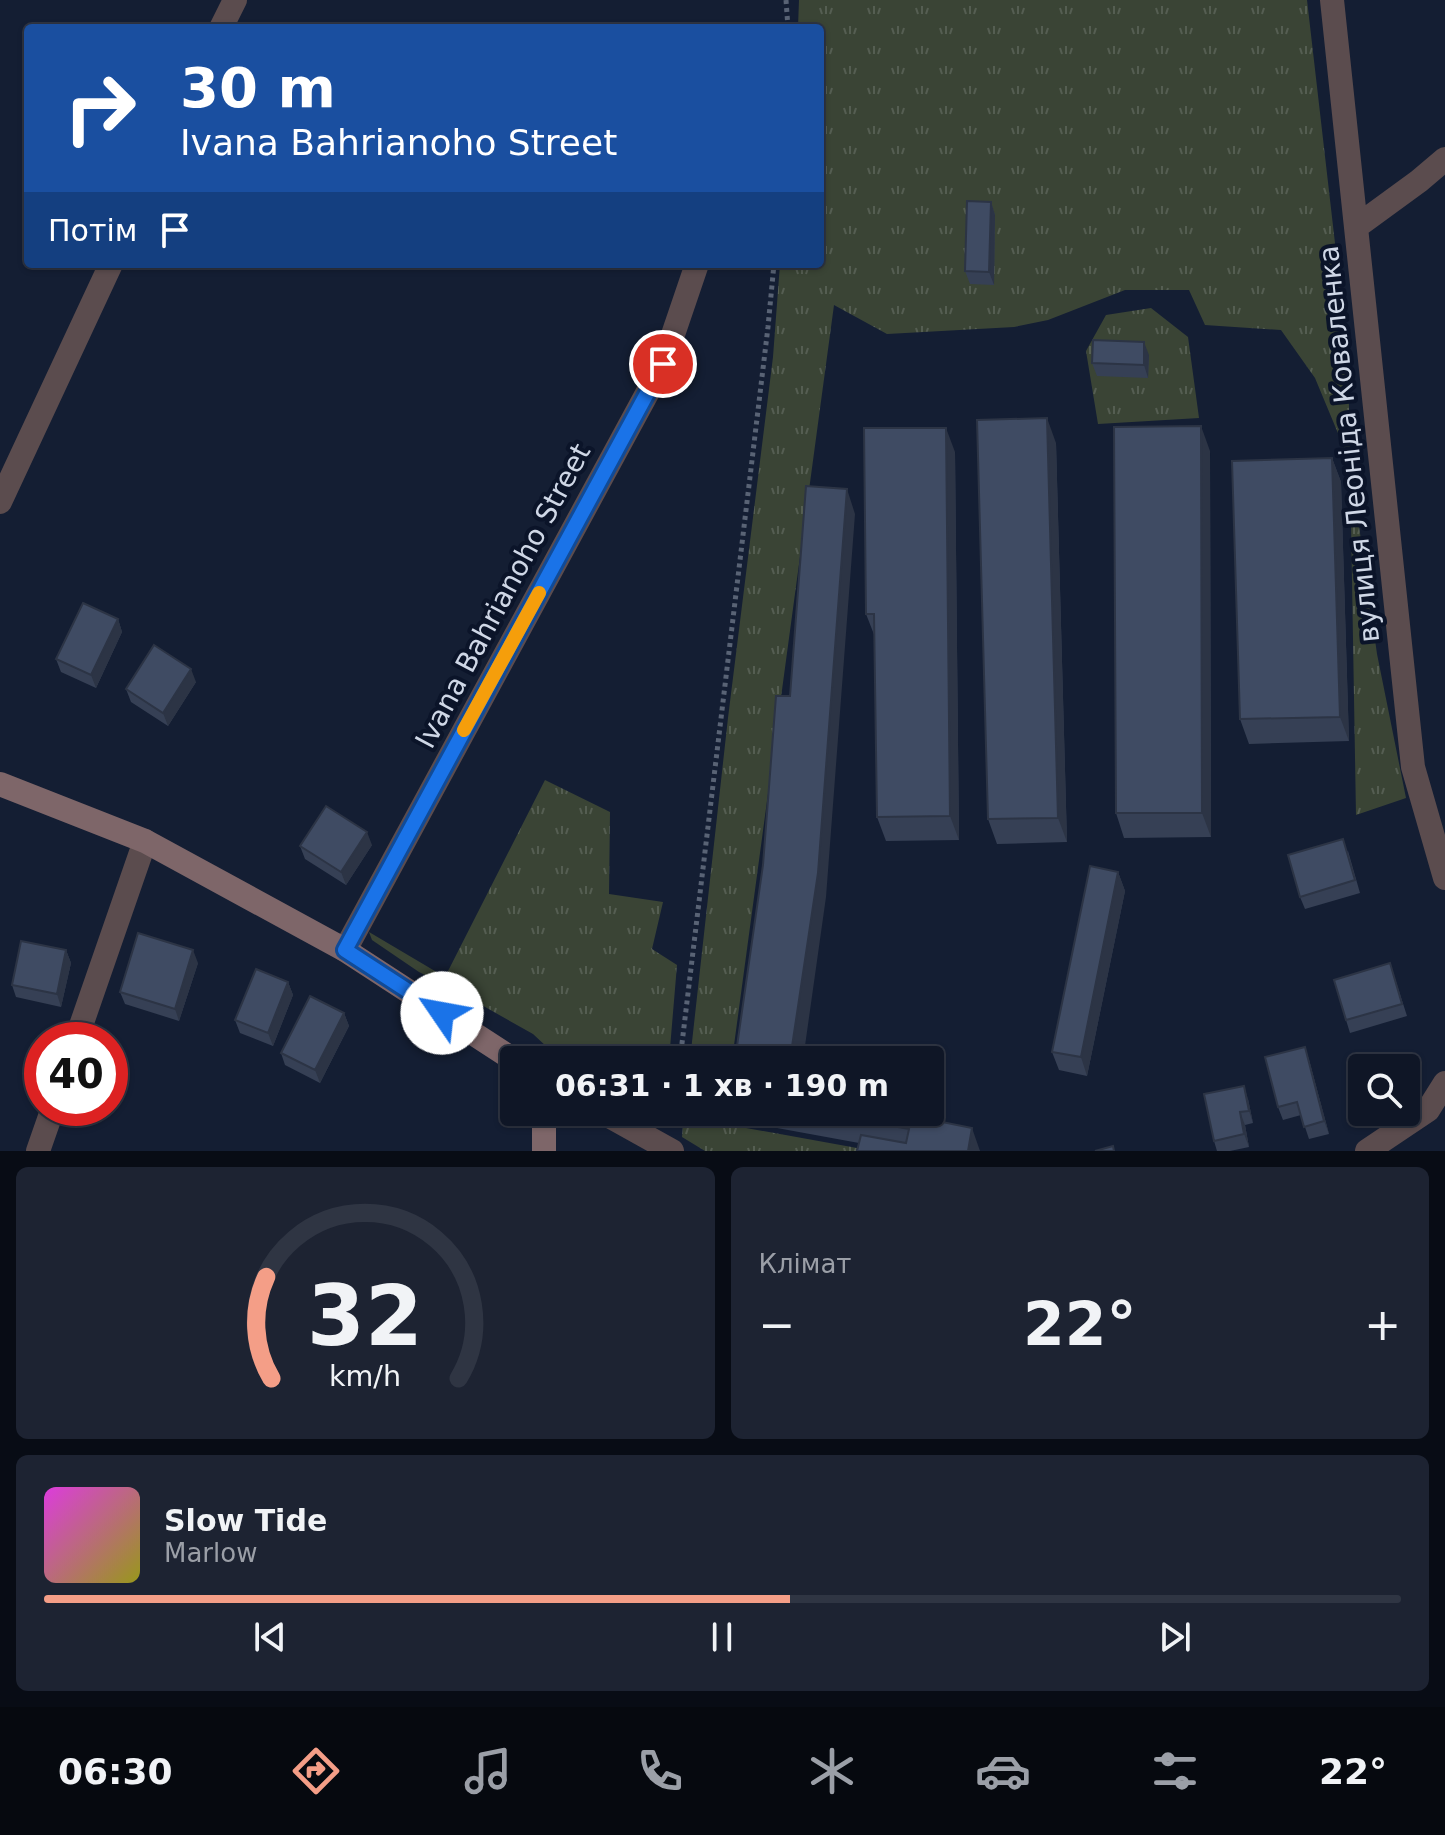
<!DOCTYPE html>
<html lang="uk">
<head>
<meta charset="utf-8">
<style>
	body { margin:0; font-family:"DejaVu Sans",sans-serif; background:#1d2332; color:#f1f3f6; height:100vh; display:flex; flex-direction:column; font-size:30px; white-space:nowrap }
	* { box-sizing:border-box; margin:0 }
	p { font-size:26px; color:#9b9fa7 }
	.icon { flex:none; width:44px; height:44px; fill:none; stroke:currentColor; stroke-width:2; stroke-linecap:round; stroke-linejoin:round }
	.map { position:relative; height:1151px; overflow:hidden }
	.side { display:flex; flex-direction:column; gap:16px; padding:16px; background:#080c15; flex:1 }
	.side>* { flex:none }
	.banner { position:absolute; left:24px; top:24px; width:800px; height:244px; border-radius:8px; box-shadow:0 2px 6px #0004,0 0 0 2px #2f3543; background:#1a4fa0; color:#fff; overflow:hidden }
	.controls { position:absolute; left:1348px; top:1054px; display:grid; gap:16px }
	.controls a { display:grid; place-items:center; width:72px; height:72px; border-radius:8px; background:#0f1626; box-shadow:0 2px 6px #0004,0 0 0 2px #2f3543; font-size:40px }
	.speed { position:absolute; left:24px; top:1022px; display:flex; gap:16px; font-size:40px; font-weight:700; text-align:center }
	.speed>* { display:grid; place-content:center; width:104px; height:104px; border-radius:50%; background:#0f1626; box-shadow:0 2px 6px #0004,0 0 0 2px #2f3543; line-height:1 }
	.speed .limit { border:12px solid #d22; background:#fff; color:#111 }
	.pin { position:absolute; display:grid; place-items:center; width:68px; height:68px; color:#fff; margin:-34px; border:4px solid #fff; border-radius:50%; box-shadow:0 2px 8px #0007 }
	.me { position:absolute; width:88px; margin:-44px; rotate:303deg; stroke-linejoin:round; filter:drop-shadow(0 0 6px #0008) }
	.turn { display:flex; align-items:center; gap:28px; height:168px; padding:0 24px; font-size:36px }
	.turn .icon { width:104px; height:104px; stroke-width:2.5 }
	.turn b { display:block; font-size:56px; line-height:68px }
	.then { display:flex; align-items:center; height:76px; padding:0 24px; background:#0003; gap:16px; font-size:30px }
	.big { font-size:60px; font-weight:800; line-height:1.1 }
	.side .tile { flex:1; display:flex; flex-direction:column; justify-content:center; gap:12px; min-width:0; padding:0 28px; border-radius:12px; background:#1d2332 }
	.side .dial { align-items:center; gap:0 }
	.dial svg { height:208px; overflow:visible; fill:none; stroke:#2f3543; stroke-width:7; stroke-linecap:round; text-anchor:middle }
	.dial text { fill:#f1f3f6; stroke:none }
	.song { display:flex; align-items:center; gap:24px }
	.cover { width:96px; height:96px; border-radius:12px; background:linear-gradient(135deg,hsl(300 70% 55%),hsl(60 70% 35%)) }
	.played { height:8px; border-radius:4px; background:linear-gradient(90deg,#f49e87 55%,#2f3543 55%) }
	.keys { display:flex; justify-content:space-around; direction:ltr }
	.heat { display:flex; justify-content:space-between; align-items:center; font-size:44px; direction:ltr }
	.side .tiles { flex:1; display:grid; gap:16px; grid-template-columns:1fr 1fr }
	.tile:last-child { grid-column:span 2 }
	.trip { position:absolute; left:500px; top:1046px; width:444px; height:80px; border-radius:8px; background:#0f1626; box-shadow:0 2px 6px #0004,0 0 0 2px #2f3543; font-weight:800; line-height:80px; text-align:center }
	.menu { display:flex; height:128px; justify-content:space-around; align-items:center; background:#06090f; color:#9b9fa7 }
	.menu .icon { width:56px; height:56px }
	.menu .selected { color:#f49e87 }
	.menu b { font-size:36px; color:#f1f3f6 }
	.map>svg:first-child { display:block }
	.grass { fill:url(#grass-tufts) }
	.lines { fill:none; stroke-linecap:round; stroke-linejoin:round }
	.path { stroke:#596375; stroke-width:5; stroke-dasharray:4 4; stroke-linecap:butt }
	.street { stroke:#5b4c4e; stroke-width:24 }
	.secondary { stroke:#7e6669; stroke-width:24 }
	.wall { fill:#364055 }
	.shaded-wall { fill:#2c3445 }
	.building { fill:#3f4b63; stroke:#2c3445; stroke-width:2 }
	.route-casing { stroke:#114b97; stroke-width:20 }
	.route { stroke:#1a73e8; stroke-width:14 }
	.slow { stroke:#f59e0b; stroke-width:14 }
	.labels { text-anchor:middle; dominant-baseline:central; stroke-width:8; stroke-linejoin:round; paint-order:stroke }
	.street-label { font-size:28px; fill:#cfd7e6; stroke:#0b1429 }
</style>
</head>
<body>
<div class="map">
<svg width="1445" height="1151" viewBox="0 0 1445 1151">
	<defs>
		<pattern id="grass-tufts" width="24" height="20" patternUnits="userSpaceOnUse" patternTransform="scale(2)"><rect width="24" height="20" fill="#3a4435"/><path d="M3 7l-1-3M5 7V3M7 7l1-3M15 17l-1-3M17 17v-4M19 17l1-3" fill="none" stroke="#555e52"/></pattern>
	</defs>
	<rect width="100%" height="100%" fill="#141e33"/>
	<path class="grass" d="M799,0H1307L1348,356L1350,462L1377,654L1406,798L1356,815L1350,462L1315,378L1281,330L1205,325L1189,290H1125L1048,320L1014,327L887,334L834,305L732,1060H690L728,718L773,357L780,264H820V28H798Z
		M1151,308L1188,337L1199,418L1098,424L1086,351L1106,315Z
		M545,780L610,812L609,894L663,902L652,949L677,965L669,1060H561L533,1034L455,990L419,972L372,940L369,932L445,977Z
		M684,1112H725L724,1124L857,1148L856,1151H705L682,1137Z"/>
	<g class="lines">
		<path class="path" d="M786,0L788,28
			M680,1060L768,327L774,264"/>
		<path class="street" d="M1332,0L1413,767L1445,878
			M221,28L235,0
			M1356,227L1419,181L1445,159
			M0,502L111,264
			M345,950L663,364L697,264
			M76,1040L145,841
			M602,1112L672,1151
			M38,1151L53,1108
			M1367,1151L1428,1110L1445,1083"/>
		<path class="secondary" d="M0,784L145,841L345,950L514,1060
			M544,1151V1112"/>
	</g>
	<path class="wall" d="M991,202L995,215L994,285L970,284L965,271Z
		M1149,355L1148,378L1097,376L1092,363Z
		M1056,443L1067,842L997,844L988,819Z
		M1210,451L1211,837L1124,838L1116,813Z
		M955,452L959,840L886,841L877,817L875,637L866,614Z
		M1332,458L1341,482L1349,741L1249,744L1240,719Z
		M118,619L122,632L96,688L61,672L56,659Z
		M196,682L168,726L131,702L126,689Z
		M372,845L346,885L305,859L300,846Z
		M1348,851L1360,893L1305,909L1300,897Z
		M1118,872L1125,891L1087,1076L1059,1070L1052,1052Z
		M66,950L71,963L61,1007L16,997L12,985Z
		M198,963L179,1021L125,1004L120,992Z
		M1390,963L1407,1016L1350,1033L1346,1020Z
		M288,982L293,995L273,1046L240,1033L235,1020Z
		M344,1013L349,1026L320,1083L285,1065L281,1053Z
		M1305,1047L1309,1060L1329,1134L1309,1139L1301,1115L1283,1120L1278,1107Z
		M936,1096L944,1122L980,1151L859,1143L739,1121L735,1112H930Z
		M1248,1099L1253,1123L1245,1125L1249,1147L1230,1151H1217L1214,1141Z"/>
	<path class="shaded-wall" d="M991,202L995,215L994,285L989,272Z
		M1144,342L1149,355L1148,378L1144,365Z
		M1047,418L1056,443L1067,842L1058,818Z
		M1201,426L1210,451L1211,837L1202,813Z
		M946,428L955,452L959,840L950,816Z
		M1332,458L1341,482L1349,741L1340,717Z
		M847,489L855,514L826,897L803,1060H790Z
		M118,619L122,632L96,688L91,675Z
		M191,669L196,682L168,726L163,713Z
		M367,832L372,845L346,885L341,872Z
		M1118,872L1125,891L1087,1076L1081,1057Z
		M66,950L71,963L61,1007L57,994Z
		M193,950L198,963L179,1021L175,1009Z
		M288,982L293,995L273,1046L268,1033Z
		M344,1013L349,1026L320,1083L315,1070Z
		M1305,1047L1309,1060L1329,1134L1324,1121Z
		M1244,1086L1248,1099L1253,1123L1249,1111Z
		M936,1096L945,1121L941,1144L932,1120Z
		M1240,1112L1245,1125L1249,1147L1244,1134Z
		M972,1128L980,1151H968Z"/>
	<path class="building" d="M967,201L991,202L989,272L965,271Z
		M1093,340L1144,342V365L1092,363Z
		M1047,418L1058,818L988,819L977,420Z
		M1201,426L1202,813H1116L1114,427Z
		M864,428H946L950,816L877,817L874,614H866Z
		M1332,458L1340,717L1240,719L1232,461Z
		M806,486L847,489L818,873L790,1060H735L763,865L776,696H790Z
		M83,603L118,619L91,675L56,659Z
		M154,645L191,669L163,713L126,689Z
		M326,806L367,832L341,872L300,846Z
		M1343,839L1355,880L1300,897L1288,855Z
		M1090,866L1118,872L1081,1057L1052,1052Z
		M138,933L193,950L175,1009L120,992Z
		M21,941L66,950L57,994L12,985Z
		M1390,963L1402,1004L1346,1020L1334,980Z
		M256,969L288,982L268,1033L235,1020Z
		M310,996L344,1013L315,1070L281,1053Z
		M1305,1047L1324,1121L1304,1127L1297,1102L1278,1107L1265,1057Z
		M1244,1086L1249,1111L1240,1112L1244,1134L1214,1141L1204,1094Z
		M930,1095L936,1096L932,1120L972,1128L968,1151H857L861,1135L906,1143L909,1129L815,1112H930Z
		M1113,1146L1114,1151H1095Z"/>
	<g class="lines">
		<g class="route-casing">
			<path id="route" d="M442,1013L345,950L663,364"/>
		</g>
		<use href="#route" class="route"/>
		<path class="slow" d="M464,730L539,593"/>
	</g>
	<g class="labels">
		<g class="street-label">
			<text transform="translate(1349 444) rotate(-96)">вулиця Леоніда Коваленка</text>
			<text transform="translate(503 596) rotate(-62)">Ivana Bahrianoho Street</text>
		</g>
	</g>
</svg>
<div class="controls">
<a><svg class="icon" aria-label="search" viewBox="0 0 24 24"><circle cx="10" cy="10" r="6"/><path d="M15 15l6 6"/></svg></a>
</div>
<div class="speed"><div class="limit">40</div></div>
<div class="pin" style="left:663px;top:364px;background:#d93025"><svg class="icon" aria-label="arrive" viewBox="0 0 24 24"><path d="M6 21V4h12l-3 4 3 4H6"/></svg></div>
<svg class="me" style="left:442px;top:1013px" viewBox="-20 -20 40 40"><circle r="19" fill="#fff"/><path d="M0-13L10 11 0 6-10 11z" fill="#1a73e8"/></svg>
<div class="trip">06:31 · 1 хв · 190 m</div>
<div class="banner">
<div class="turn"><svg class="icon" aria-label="right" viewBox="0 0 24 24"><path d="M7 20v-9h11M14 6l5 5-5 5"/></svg><div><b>30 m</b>Ivana Bahrianoho Street</div></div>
<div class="then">Потім<svg class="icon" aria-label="arrive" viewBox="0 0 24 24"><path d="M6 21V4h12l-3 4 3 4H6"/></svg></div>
</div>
</div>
<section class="side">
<div class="tiles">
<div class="tile dial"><svg viewBox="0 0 100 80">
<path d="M14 69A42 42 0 1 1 86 69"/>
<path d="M14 69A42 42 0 0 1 12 30" stroke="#f49e87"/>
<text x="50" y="56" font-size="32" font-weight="700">32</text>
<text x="50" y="72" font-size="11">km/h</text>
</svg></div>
<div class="tile"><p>Клімат</p>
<div class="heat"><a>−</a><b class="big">22°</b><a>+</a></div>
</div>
<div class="tile">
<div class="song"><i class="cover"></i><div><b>Slow Tide</b><p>Marlow</p></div></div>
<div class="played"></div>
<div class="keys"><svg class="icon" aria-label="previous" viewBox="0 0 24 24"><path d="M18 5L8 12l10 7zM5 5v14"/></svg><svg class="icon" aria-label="pause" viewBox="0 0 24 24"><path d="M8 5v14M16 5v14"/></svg><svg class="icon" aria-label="next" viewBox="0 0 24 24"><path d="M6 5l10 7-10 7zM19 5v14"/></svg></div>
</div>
</div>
</section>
<nav class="menu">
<b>06:30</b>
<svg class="icon selected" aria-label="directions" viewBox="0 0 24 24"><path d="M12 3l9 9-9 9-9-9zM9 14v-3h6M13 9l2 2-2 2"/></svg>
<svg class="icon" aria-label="music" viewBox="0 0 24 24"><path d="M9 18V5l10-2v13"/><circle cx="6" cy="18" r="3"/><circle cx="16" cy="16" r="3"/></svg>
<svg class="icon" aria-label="phone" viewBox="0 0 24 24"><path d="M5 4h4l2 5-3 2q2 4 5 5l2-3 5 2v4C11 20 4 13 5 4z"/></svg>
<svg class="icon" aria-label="climate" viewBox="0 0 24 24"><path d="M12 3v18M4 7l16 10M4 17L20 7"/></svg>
<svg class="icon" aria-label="car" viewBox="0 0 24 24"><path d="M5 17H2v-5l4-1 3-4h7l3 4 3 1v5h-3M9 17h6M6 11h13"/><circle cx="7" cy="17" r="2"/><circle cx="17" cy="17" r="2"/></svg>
<svg class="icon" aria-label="filters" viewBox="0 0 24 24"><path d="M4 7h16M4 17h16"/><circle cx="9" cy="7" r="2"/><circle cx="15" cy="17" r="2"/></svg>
<b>22°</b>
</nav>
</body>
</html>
